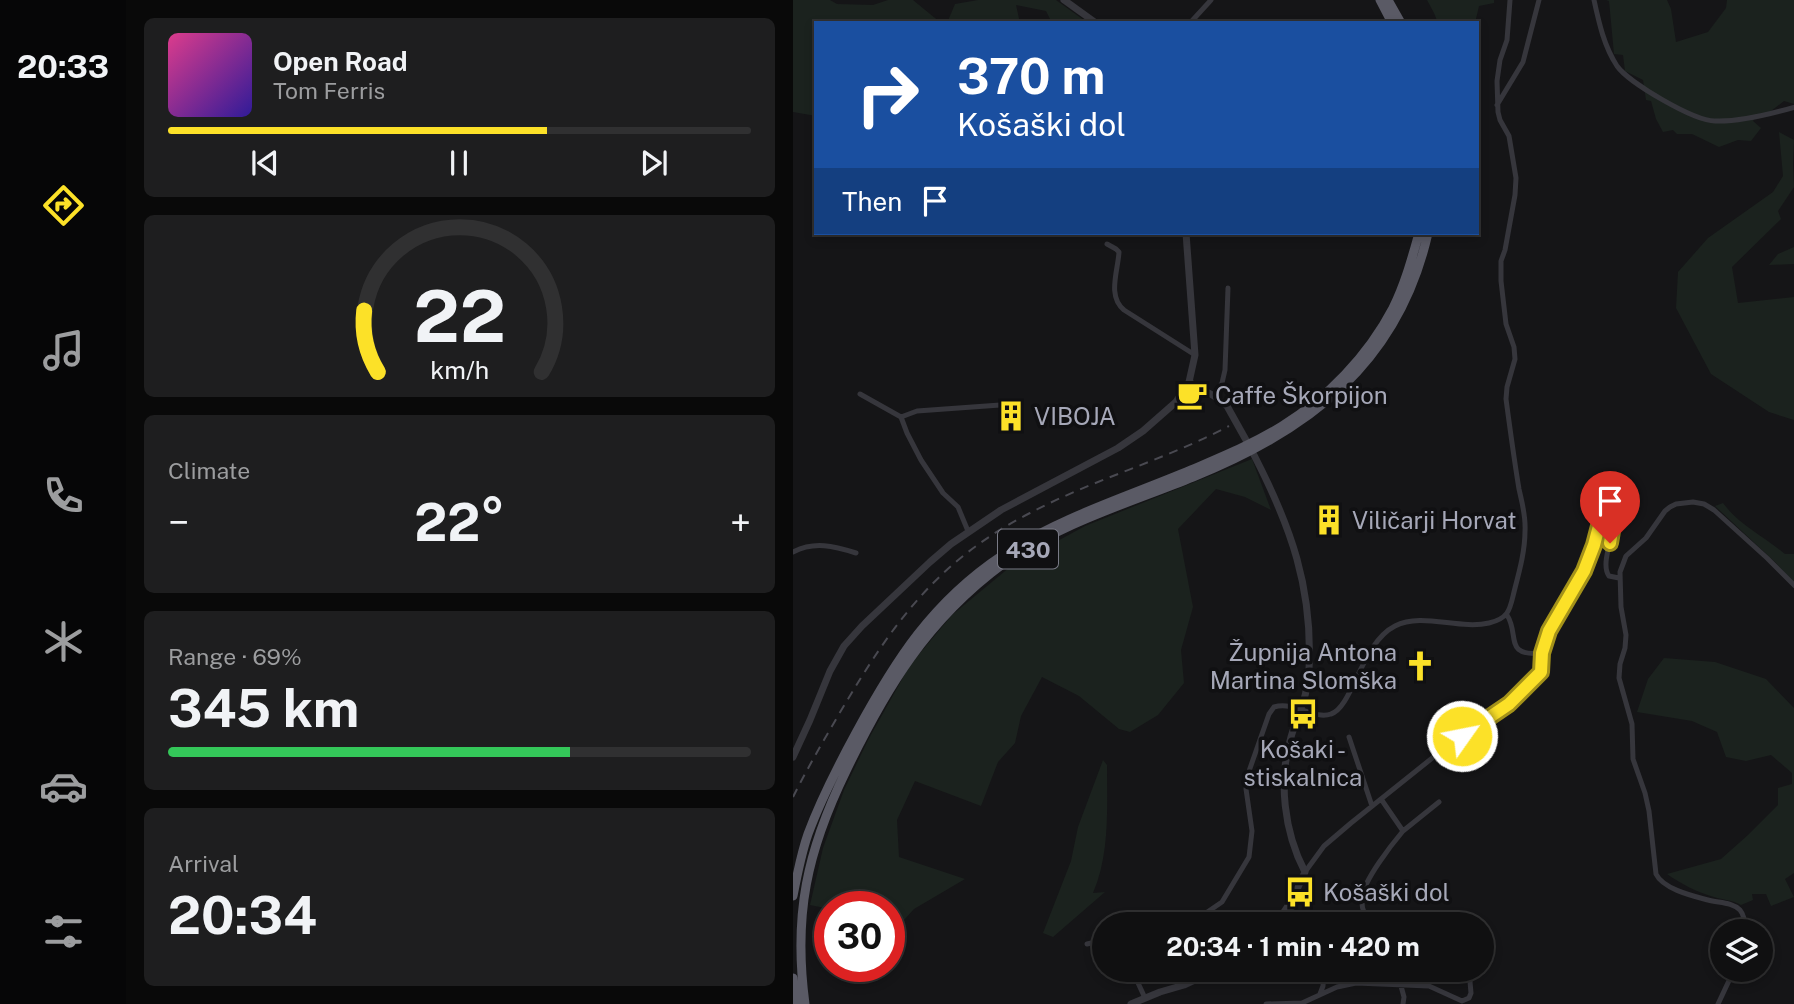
<!DOCTYPE html>
<html lang="en">
<head>
<meta charset="utf-8">
<style>
	body { margin:0; font-family:"Public Sans",sans-serif; background:#1e1e1f; color:#f1f3f6; height:100vh; display:flex; flex-direction:column; font-size:26px; white-space:nowrap }
	* { box-sizing:border-box; margin:0 }
	p { font-size:23px; color:#9c9d9f }
	.icon { flex:none; width:38px; height:38px; fill:none; stroke:currentColor; stroke-width:2; stroke-linecap:round; stroke-linejoin:round }
	.map { position:relative; flex:1; overflow:hidden }
	.details { display:flex; flex-direction:column; gap:18px; padding:18px; background:#090909; width:667px }
	.details>* { flex:none }
	.guide { position:absolute; left:21px; top:21px; width:665px; height:214px; border-radius:0px; box-shadow:0 4px 10px #0003,0 0 0 2px #303031; background:#1a4fa0; color:#fff; overflow:hidden }
	.controls { position:absolute; left:917px; top:919px; display:grid; gap:14px }
	.controls a { display:grid; place-items:center; width:63px; height:63px; border-radius:50%; background:#101011; box-shadow:0 4px 10px #0003,0 0 0 2px #303031; font-size:35px }
	.speed { position:absolute; left:21px; top:891px; display:flex; gap:14px; font-size:35px; font-weight:700; text-align:center }
	.speed>* { display:grid; place-content:center; width:91px; height:91px; border-radius:50%; background:#101011; box-shadow:0 4px 10px #0003,0 0 0 2px #303031; line-height:1 }
	.speed .limit { border:10px solid #d22; background:#fff; color:#111 }
	.pin { position:absolute; display:grid; place-items:center; width:60px; height:60px; color:#fff; margin:-72px -30px; border-radius:50% 50% 50% 0; rotate:-45deg; box-shadow:0 0 7px #0007 }
	.pin .icon { rotate:45deg }
	.me { position:absolute; width:77px; margin:-38px; rotate:57deg; stroke-linejoin:round; filter:drop-shadow(0 0 5px #0008) }
	.turn { display:flex; align-items:center; gap:24px; height:147px; padding:0 28px; font-size:32px }
	.turn .icon { width:91px; height:91px; stroke-width:2.5 }
	.turn b { display:block; font-size:49px; line-height:60px }
	.then { display:flex; align-items:center; height:66px; padding:0 28px; background:#0003; gap:14px; font-size:26px }
	.big { font-size:52px; font-weight:700; line-height:1.1 }
	.details .tile { flex:1; display:flex; flex-direction:column; justify-content:center; gap:10px; min-width:0; padding:0 24px; border-radius:10px; background:#1e1e1f }
	.details .dial { align-items:center; gap:0 }
	.dial svg { height:182px; overflow:visible; fill:none; stroke:#303031; stroke-width:7; stroke-linecap:round; text-anchor:middle }
	.dial text { fill:#f1f3f6; stroke:none }
	.song { display:flex; align-items:center; gap:21px }
	.cover { width:84px; height:84px; border-radius:10px; background:linear-gradient(135deg,hsl(330 70% 55%),hsl(250 70% 35%)) }
	.played { height:7px; border-radius:4px; background:linear-gradient(90deg,#fce128 65%,#303031 65%) }
	.keys { display:flex; justify-content:space-around; direction:ltr }
	.heat { display:flex; justify-content:space-between; align-items:center; font-size:38px; direction:ltr }
	.charge { height:10px; border-radius:5px; background:linear-gradient(90deg,#34c759 69%,#303031 0) }
	.trip { position:absolute; left:299px; top:912px; width:402px; height:70px; border-radius:35px; background:#101011; box-shadow:0 4px 10px #0003,0 0 0 2px #303031; font-weight:700; line-height:70px; text-align:center }
	main { display:flex; flex:1; min-height:0 }
	.menu { display:flex; flex-direction:column; width:126px; justify-content:space-around; align-items:center; background:#060607; color:#9c9d9f }
	.menu .icon { width:49px; height:49px }
	.menu .active { color:#fce128 }
	.menu b { font-size:32px; color:#f1f3f6 }
	.map>svg:first-child { display:block }
	.green { fill:#1b221e }
	.lines { fill:none; stroke-linecap:round; stroke-linejoin:round }
	.minor { stroke:#36363c; stroke-width:5 }
	.tertiary { stroke:#36363c; stroke-width:7 }
	.trunk { stroke:#5a5a65; stroke-width:9 }
	.rail { stroke:#494951; stroke-width:2; stroke-dasharray:9 7; stroke-linecap:butt }
	.route-casing { stroke:#a4921a; stroke-width:18 }
	.route { stroke:#fce128; stroke-width:12 }
	.labels { text-anchor:middle; dominant-baseline:central; stroke-width:7; stroke-linejoin:round; paint-order:stroke }
	.shield { fill:#101012; stroke:#797a86; stroke-width:2 }
	.shield-label { font-size:23px; font-weight:bold; fill:#a6a8b8 }
	.poi-label { font-size:24px; fill:#a6a8b8; stroke:#101012; text-anchor:start }
</style>
</head>
<body>
<main>
<nav class="menu">
<b>20:33</b>
<svg class="icon active" aria-label="directions" viewBox="0 0 24 24"><path d="M12 3l9 9-9 9-9-9zM9 14v-3h6M13 9l2 2-2 2"/></svg>
<svg class="icon" aria-label="music" viewBox="0 0 24 24"><path d="M9 18V5l10-2v13"/><circle cx="6" cy="18" r="3"/><circle cx="16" cy="16" r="3"/></svg>
<svg class="icon" aria-label="phone" viewBox="0 0 24 24"><path d="M5 4h4l2 5-3 2q2 4 5 5l2-3 5 2v4C11 20 4 13 5 4z"/></svg>
<svg class="icon" aria-label="climate" viewBox="0 0 24 24"><path d="M12 3v18M4 7l16 10M4 17L20 7"/></svg>
<svg class="icon" aria-label="car" viewBox="0 0 24 24"><path d="M5 17H2v-5l4-1 3-4h7l3 4 3 1v5h-3M9 17h6M6 11h13"/><circle cx="7" cy="17" r="2"/><circle cx="17" cy="17" r="2"/></svg>
<svg class="icon" aria-label="filters" viewBox="0 0 24 24"><path d="M4 7h16M4 17h16"/><circle cx="9" cy="7" r="2"/><circle cx="15" cy="17" r="2"/></svg>
</nav>
<section class="details">
<div class="tile">
<div class="song"><i class="cover"></i><div><b>Open Road</b><p>Tom Ferris</p></div></div>
<div class="played"></div>
<div class="keys"><svg class="icon" aria-label="previous" viewBox="0 0 24 24"><path d="M18 5L8 12l10 7zM5 5v14"/></svg><svg class="icon" aria-label="pause" viewBox="0 0 24 24"><path d="M8 5v14M16 5v14"/></svg><svg class="icon" aria-label="next" viewBox="0 0 24 24"><path d="M6 5l10 7-10 7zM19 5v14"/></svg></div>
</div>
<div class="tile dial"><svg viewBox="0 0 100 80">
<path d="M14 69A42 42 0 1 1 86 69"/>
<path d="M14 69A42 42 0 0 1 8 42" stroke="#fce128"/>
<text x="50" y="56" font-size="32" font-weight="700">22</text>
<text x="50" y="72" font-size="11">km/h</text>
</svg></div>
<div class="tile"><p>Climate</p>
<div class="heat"><a>−</a><b class="big">22°</b><a>+</a></div>
</div>
<div class="tile"><p>Range · 69%</p><b class="big">345 km</b><div class="charge"></div></div>
<div class="tile"><p>Arrival</p><b class="big">20:34</b></div>
</section>
<div class="map">
<svg width="1002" height="1004" viewBox="0 0 1002 1004">
	<rect width="100%" height="100%" fill="#151517"/>
	<path class="green" d="M0,0H37L44,4L80,5L95,0H120L148,23H23V116L0,112Z
		M185,0H263L295,23H259L253,11L223,5L227,23H154L162,4Z
		M634,0H701V3L686,6L682,23H645L641,13Z
		M813,0H874L878,9L883,42L915,32L933,8L934,0H1001V104L991,101L973,115L963,116L960,121L968,128L958,141L945,140L926,147L899,134H884L880,130L870,132L863,119L858,101L853,100L850,80L832,71L830,55L821,54L816,1Z
		M986,132L1001,140L1000,164L1001,187L985,211L988,219L939,267L945,303L1001,297V420L976,412L918,374L883,308L885,272L915,238L980,192L990,176Z
		M1001,247V264L976,265L985,254Z
		M459,459L478,510L452,497L423,489L385,529L400,607L388,650L391,683L365,715L337,732L326,729L286,696L249,677L228,716L222,743L205,762L188,806L122,781L104,820L106,857L172,879L121,909L111,920L96,918V906H37V909L17,905L30,848L51,790L75,740L117,665L159,615L217,567L292,526Z
		M930,503C946,525 972,537 992,554H1001V583L983,563L922,506Z
		M871,658L922,662L973,679L1001,708V873L992,879L1001,897L978,906L973,894H959L960,900L948,905C939,900 930,900 921,897C904,892 888,884 874,874L928,859L955,835L985,805V788L999,784V773L978,755L953,761L933,757L924,732L899,721L844,712L855,679Z
		M310,760L314,765C314,808 317,854 300,893L312,892L260,937L250,933L278,861L285,827Z"/>
	<g class="lines">
		<path class="minor" d="M801,0C806,23 811,46 824,66C836,83 901,121 922,121C946,122 978,114 1002,107
			M397,23L418,0
			M704,105L730,62L746,0
			M314,244L323,249L326,252C325,271 314,296 331,310L402,355
			M67,394L108,417L114,433L128,460L150,493L165,507L175,531
			M421,396L429,383L432,370L435,288
			M108,417L124,411L221,404
			M0,552C21,541 41,546 63,553
			M714,615C727,635 710,657 749,653
			M556,737L579,806
			M610,831L646,802
			M512,872L531,846L558,823L643,755L716,704L743,678L748,672L749,653L756,631L791,571L801,545L811,507L815,504H818C828,526 805,561 816,576L826,578
			M495,908L515,924
			M322,918L359,921H377L410,915L429,902L456,857L459,831L453,789L455,774L476,714L481,707C502,701 521,720 538,714C560,707 568,643 602,626C629,612 666,630 696,623C718,618 717,607 722,588C727,569 732,550 732,531C733,516 729,503 726,489C721,459 717,429 713,399L714,387L722,359L721,347L713,324L708,281V261L712,250L722,195L723,178L716,136L707,120L705,112L704,81L707,60L714,40L717,0
			M579,924C572,917 568,908 569,898C570,881 599,844 610,831L588,799
			M620,924L641,921L654,924
			M953,931C952,924 952,916 947,910C939,902 926,903 915,900C900,896 870,889 863,874L856,811L852,793L840,759L839,724L826,678L827,664L832,648L833,635L828,607L827,572L833,556L853,538L872,511L877,507L883,504L900,502L911,504L921,510L974,558L1002,586
			M294,944L312,940
			M339,970L352,998
			M608,986L611,997L610,1004
			M527,994L530,986L531,970
			M473,1004L509,1003L544,987L563,983L636,986L669,1001L676,998L678,993L676,970
			M925,1004L941,970"/>
		<path class="tertiary" d="M271,0L303,23
			M396,382L421,396L434,406L453,440
			M461,455C498,527 520,588 516,670C515,697 505,713 498,737C485,780 491,832 512,872L499,900L483,924
			M0,757L17,720L37,671L51,646L69,626L137,562L158,544L208,510L325,448L350,431L383,402L396,382L402,355L393,233
			M338,1004L367,992L391,985L423,970"/>
		<path class="trunk" d="M587,0L599,23
			M595,0L608,23
			M0,896C4,875 8,854 15,834C28,799 45,766 63,733C102,661 139,602 210,555C268,517 334,497 398,470C428,457 460,444 489,426C534,398 575,356 600,308C612,284 619,258 626,233
			M0,978L4,1004
			M12,1004C0,915 14,851 53,771C93,688 134,620 210,564C267,523 336,503 400,477C517,430 606,362 635,233"/>
		<path class="rail" d="M0,797C15,767 32,738 49,709C100,623 145,560 237,513C301,479 372,460 436,426"/>
	</g>
	<g class="lines">
		<g class="route-casing">
			<path id="route" d="M669,736L716,704L748,672L749,653L756,631L791,571L801,545L811,507L815,503L818,504C823,516 819,530 817,543"/>
		</g>
		<use href="#route" class="route"/>
	</g>
	<defs>
		<g id="cafe-bare" transform="scale(2.415)"><path d="M-5.5-4.5H6V0H3Q3 3.5 0 3.5H-2.5Q-5.5 3.5-5.5 0ZM3-3.2v2h1.7v-2ZM-6 4.5H4V6H-6Z" fill="#fce128" stroke="#101012" stroke-width="2.5" paint-order="stroke"/></g>
		<g id="building-bare" transform="scale(2.415)"><path d="M-4-6H4V6H1V3H-1V6H-4ZM-2.5-4.3h1.7v1.8h-1.7ZM.8-4.3h1.7v1.8H.8ZM-2.5-1h1.7V.8h-1.7ZM.8-1h1.7V.8H.8Z" fill="#fce128" stroke="#101012" stroke-width="2.5" paint-order="stroke"/></g>
		<g id="church-bare" transform="scale(2.415)"><path d="M-1.2-6h2.4v3.5h3.3v2.4h-3.3V6h-2.4V-.1h-3.3v-2.4h3.3Z" fill="#fce128" stroke="#101012" stroke-width="2.5" paint-order="stroke"/></g>
		<g id="bus-bare" transform="scale(2.415)"><path d="M-5-6H5V4H4V6H2V4H-2V6H-4V4H-5ZM-3.5-4V0h7V-4ZM-3.5 1.2v1.5H-2V1.2ZM2 1.2v1.5H3.5V1.2Z" fill="#fce128" stroke="#101012" stroke-width="2.5" paint-order="stroke"/></g>
	</defs>
	<g fill-rule="evenodd">
		<use href="#cafe-bare" x="399" y="395"/>
		<use href="#building-bare" x="218" y="416"/>
		<use href="#building-bare" x="536" y="520"/>
		<use href="#church-bare" x="627" y="666"/>
		<use href="#bus-bare" x="510" y="714"/>
		<use href="#bus-bare" x="507" y="892"/>
	</g>
	<g class="labels">
		<rect class="shield" x="205" y="529.5" width="60" height="39" rx="5"/>
		<g class="shield-label">
			<text x="235" y="549">430</text>
		</g>
		<g class="poi-label">
			<text x="422" y="395">Caffe Škorpijon</text>
			<text x="241" y="416">VIBOJA</text>
			<text x="559" y="520">Viličarji Horvat</text>
			<text x="604" y="652" text-anchor="end">Župnija Antona<tspan x="604" dy="28">Martina Slomška</tspan></text>
			<text x="510" y="749" text-anchor="middle">Košaki -<tspan x="510" dy="28">stiskalnica</tspan></text>
			<text x="530" y="892">Košaški dol</text>
		</g>
	</g>
</svg>
<div class="controls">
<a><svg class="icon" aria-label="layers" viewBox="0 0 24 24"><path d="M12 4l9 5-9 5-9-5zM3 14l9 5 9-5"/></svg></a>
</div>
<div class="speed"><div class="limit">30</div></div>
<div class="pin" style="left:817px;top:543px;background:#d93025"><svg class="icon" aria-label="arrive" viewBox="0 0 24 24"><path d="M6 21V4h12l-3 4 3 4H6"/></svg></div>
<svg class="me" style="left:669px;top:736px" viewBox="-20 -20 40 40"><circle r="17" fill="#fce128" stroke="#fff" stroke-width="3"/><path d="M0-11L8 9 0 5-8 9z" fill="#fff"/></svg>
<div class="trip">20:34 · 1 min · 420 m</div>
<div class="guide">
<div class="turn"><svg class="icon" aria-label="right" viewBox="0 0 24 24"><path d="M7 20v-9h11M14 6l5 5-5 5"/></svg><div><b>370 m</b>Košaški dol</div></div>
<div class="then">Then<svg class="icon" aria-label="arrive" viewBox="0 0 24 24"><path d="M6 21V4h12l-3 4 3 4H6"/></svg></div>
</div>
</div>
</main>
</body>
</html>
